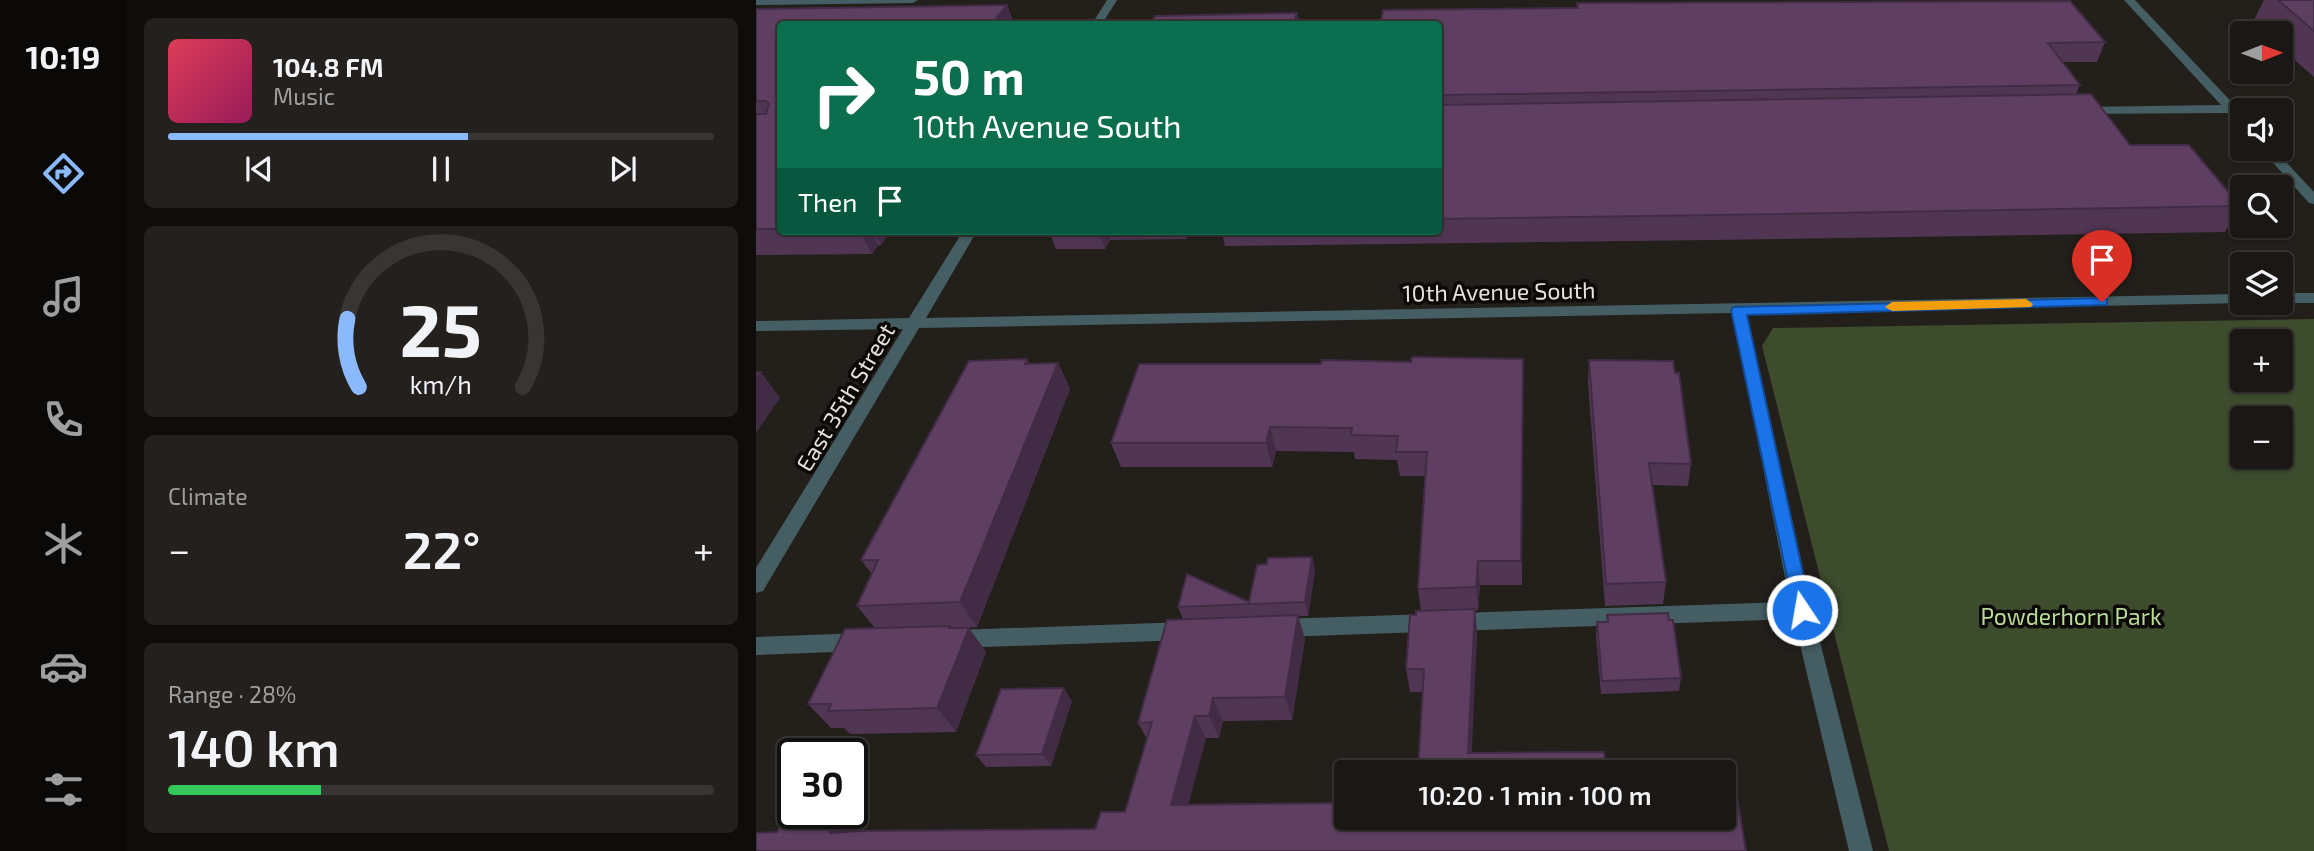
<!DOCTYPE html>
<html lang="en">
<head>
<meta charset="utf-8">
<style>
	body { margin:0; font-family:"Exo 2",sans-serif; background:#23201d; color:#f1f3f6; height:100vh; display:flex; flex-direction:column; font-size:26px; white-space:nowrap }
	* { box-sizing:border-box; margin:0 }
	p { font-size:23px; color:#9f9fa0 }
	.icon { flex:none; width:38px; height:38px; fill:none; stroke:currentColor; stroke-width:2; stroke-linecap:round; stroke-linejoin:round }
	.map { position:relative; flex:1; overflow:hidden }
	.panel { display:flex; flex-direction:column; gap:18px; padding:18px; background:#0e0d0b; width:630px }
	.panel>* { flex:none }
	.hud { position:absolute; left:21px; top:21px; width:665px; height:214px; border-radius:7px; box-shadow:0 2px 5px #0004,0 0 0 2px #383634; background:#0b6e4f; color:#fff; overflow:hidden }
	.needle { width:46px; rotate:89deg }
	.tools { position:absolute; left:1474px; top:21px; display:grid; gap:14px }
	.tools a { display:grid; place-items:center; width:63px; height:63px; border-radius:7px; background:#1a1714; box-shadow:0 2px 5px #0004,0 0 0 2px #383634; font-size:35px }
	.speed { position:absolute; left:21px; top:738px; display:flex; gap:14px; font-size:35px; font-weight:700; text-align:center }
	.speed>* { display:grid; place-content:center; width:91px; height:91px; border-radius:50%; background:#1a1714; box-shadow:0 2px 5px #0004,0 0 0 2px #383634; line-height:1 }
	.speed .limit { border:4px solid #111; border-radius:10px; background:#fff; color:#111 }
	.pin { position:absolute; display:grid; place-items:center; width:60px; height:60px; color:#fff; margin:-72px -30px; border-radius:50% 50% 50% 0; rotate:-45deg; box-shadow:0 0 7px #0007 }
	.pin .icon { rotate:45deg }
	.me { position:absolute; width:77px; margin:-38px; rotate:348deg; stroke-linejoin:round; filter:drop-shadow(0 0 5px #0008) }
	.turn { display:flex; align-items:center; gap:24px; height:147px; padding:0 21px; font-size:32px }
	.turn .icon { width:91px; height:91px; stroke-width:2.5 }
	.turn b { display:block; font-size:49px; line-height:60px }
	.then { display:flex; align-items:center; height:66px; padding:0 21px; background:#0003; gap:14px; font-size:26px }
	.big { font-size:52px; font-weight:600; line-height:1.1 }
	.panel .widget { flex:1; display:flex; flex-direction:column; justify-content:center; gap:10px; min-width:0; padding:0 24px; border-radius:10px; background:#23201d }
	.panel .dial { align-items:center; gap:0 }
	.dial svg { height:182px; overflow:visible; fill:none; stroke:#383634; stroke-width:7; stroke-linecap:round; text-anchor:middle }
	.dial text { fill:#f1f3f6; stroke:none }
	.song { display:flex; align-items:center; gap:21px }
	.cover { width:84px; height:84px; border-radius:10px; background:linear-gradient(135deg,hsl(350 70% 55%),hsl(330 70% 35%)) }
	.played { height:7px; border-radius:4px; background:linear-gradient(90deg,#8abafc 55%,#383634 55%) }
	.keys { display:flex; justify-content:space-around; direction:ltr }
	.heat { display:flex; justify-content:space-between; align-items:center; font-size:38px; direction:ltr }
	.charge { height:10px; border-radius:5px; background:linear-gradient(90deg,#34c759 28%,#383634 0) }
	.trip { position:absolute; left:578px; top:760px; width:402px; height:70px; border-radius:7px; background:#1a1714; box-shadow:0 2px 5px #0004,0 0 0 2px #383634; font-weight:600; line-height:70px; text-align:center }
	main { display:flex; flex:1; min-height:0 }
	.tab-bar { display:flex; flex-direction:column; width:126px; justify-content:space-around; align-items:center; background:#0a0908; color:#9f9fa0 }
	.tab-bar .icon { width:49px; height:49px }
	.tab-bar .current { color:#8abafc }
	.tab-bar b { font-size:32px; color:#f1f3f6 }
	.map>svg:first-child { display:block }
	.green { fill:#3c4c2d; fill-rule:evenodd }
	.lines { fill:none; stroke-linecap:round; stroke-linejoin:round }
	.minor { fill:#455e63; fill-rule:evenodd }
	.wall { fill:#513654 }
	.shaded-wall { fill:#422c45 }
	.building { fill:#5e3f62; stroke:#422c45; stroke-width:2 }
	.route { fill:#1a73e8; stroke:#114b97; stroke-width:2 }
	.slow { fill:#f59e0b }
	.labels { text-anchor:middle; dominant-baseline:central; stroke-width:7; stroke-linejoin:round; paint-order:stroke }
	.street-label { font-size:23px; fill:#e4e1de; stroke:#0b0907 }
	.park-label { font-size:23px; fill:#b7db96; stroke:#0b0907 }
</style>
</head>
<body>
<main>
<nav class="tab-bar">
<b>10:19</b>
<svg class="icon current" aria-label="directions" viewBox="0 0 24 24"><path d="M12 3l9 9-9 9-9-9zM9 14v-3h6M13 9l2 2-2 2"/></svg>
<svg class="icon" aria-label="music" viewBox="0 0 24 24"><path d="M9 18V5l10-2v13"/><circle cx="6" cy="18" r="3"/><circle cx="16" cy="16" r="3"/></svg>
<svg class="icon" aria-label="phone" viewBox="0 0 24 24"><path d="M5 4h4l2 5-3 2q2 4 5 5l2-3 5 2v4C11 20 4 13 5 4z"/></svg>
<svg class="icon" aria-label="climate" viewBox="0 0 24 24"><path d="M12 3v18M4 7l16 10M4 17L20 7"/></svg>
<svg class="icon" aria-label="car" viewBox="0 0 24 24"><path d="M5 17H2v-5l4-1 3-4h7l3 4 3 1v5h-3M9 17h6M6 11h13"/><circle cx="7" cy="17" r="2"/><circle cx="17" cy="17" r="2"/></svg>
<svg class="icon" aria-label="filters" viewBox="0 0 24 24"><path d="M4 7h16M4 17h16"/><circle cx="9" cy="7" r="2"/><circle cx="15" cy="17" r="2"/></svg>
</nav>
<section class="panel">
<div class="widget">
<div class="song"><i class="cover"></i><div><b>104.8 FM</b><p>Music</p></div></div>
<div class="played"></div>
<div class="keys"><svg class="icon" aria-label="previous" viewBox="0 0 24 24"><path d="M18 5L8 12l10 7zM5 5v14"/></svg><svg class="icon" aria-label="pause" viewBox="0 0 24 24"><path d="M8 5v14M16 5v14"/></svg><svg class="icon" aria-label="next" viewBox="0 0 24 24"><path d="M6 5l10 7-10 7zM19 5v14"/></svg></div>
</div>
<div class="widget dial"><svg viewBox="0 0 100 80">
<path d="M14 69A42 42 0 1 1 86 69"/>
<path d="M14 69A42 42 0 0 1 9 39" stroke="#8abafc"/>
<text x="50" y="56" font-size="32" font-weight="700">25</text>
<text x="50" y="72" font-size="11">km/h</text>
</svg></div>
<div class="widget"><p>Climate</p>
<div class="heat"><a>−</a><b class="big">22°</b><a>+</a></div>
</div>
<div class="widget"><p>Range · 28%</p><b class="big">140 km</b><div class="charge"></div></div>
</section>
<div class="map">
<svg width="1558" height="851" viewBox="0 0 1558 851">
	<rect width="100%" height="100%" fill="#231f1b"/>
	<path class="green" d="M1558,319V851H1133L1006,346L1017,328ZM1524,341V380H1486V341ZM1524,418V457H1486V418Z"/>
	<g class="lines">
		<path class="minor" d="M0,0H162L157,3L0,5Z
			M351,0H361L346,24H336Z
			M1368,0H1379L1486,113V125L1471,113L1320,114V108L1324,107L1465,105Z
			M1505,149H1518L1558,192V204L1553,203Z
			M207,231H221L170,318L1486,294V303H1490L991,313L1056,610L1117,851H1093L1038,619L524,637L517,634L514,628L517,622L524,619L1034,602L976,313L163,328L7,591L0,593V568L147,329L0,331V321L153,318Z
			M1524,293H1558V303H1523Z
			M430,622L437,625L440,631L437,637L430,640L199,648L192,645L189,639L192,633L199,630Z
			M105,633L112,636L115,642L112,648L105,651L0,655V637Z"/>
	</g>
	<path class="wall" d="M1508,0H1558V77L1524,47V33H1509L1497,22Z
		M821,3L1349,42L1341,62H1307L1324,85L1320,94L1374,145L1484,206L1469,232L957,240L469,246L465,231H682V108L685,104V102H682V24L821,8Z
		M251,5L258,24H24V231H135L125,245H122L116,254L0,255V9Z
		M293,231H433L430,239L354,240L349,249H300Z
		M656,357L767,359L766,585H724L722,610H719L721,633L715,753L848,752L849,771L976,767L990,851H0V833L21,832L28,818L82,817L97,831L339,829L345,812H369L391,739L382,723L411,620L427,619L422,607L431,574L493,602L501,565L511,564L512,558L556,557L559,571L552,616H542L549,639L536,720L467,721L463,738H450L432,804L590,803V817H968V772H662L667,692H654L650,669L654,615H660V611H665L662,589L670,476H644L641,460L599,459L598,452L520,451L516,467H365L355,443L383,364H565L566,360L655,362Z
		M271,359L273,364L302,363L314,389L221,627L195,628H213L230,652L200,732L94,734L88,728H75L52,704L119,628L101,606L116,574L105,560Z
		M833,360L935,464L932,486L896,485L910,582L907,604L849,606L832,383Z
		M851,615L925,678L923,691L845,694L840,636L841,622H851Z
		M316,701L295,766L230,767L220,755Z"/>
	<path class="shaded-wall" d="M251,5L258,24H236Z
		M541,13L543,24H537Z
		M103,231H115L122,245L116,254Z
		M118,231H135L125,245Z
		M342,231H351L354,240L349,249Z
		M428,231H433L430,239Z
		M302,363L314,389L221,627L204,602Z
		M5,372L24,398L0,433V379Z
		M514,427L520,451L516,467L510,443Z
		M556,557L559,571L552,616L549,602Z
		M722,561L724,585L722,610L720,587Z
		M719,609L721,633L715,772L712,753Z
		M542,615L549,639L536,720L529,697Z
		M194,626L207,644L213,628L230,652L200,732L181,708Z
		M308,688L316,701L295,766L286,754Z
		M457,698L467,721L463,738L453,716Z
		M439,716L450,738L427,825L415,805Z
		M82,817L104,838L74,833Z"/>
	<path class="building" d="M1522,0H1558V31Z
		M1314,1L1349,42L1292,43L1324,85L684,95L685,81H682V24H625L627,10L819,8H822L821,3Z
		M251,5L236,24H24V229H0V114H10L13,104L10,101H0V9Z
		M541,13L537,24H395L399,16Z
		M1335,94L1374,145H1433L1484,206L961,215L682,219L683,105Z
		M656,357L767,359L765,561H722L720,587L662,589L671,452H640L642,436L595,435L596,428L514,427L510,443H355L383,364H565L566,360L655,362Z
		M271,359L269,364L302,363L204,602L101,606L122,560H105L213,361Z
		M833,360L917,361L919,373H923L935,464L893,463L910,582L850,584Z
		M0,372H5L0,379Z
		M556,557L549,602L422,607L431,574L493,602L501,565L511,564L512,558Z
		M719,609L712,753L848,752L849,771L976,767L990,851H0V833L21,832L28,818L82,817L74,833L100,831L339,829L345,812H369L396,722L382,723L411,620L542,615L529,697L457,698L453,716H439L415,805L590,803V817H968V772H662L668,669H650L654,615H660V611Z
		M912,613L913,620H917L925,678L846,681L841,622H852L851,615Z
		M194,626L193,628H213L181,708L72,711L75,704H52L89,629Z
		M308,688L286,754L220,755L245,689Z"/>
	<path class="route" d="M1346,298L1351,299V305L991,315L1055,610L1052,615L1046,618L1039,615L975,310L977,307Z"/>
	<path class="slow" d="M1270,299L1277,304L1275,307L1136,311L1129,307L1136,302Z"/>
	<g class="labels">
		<g class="street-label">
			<text transform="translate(743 291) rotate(-1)">10th Avenue South</text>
			<text transform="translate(89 397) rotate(-59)">East 35th Street</text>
		</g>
		<g class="park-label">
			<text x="1315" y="616">Powderhorn Park</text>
		</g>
	</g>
</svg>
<div class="tools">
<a><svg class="needle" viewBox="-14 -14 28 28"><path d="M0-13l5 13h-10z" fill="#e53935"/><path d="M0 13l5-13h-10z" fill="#9f9fa0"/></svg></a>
<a><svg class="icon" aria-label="sound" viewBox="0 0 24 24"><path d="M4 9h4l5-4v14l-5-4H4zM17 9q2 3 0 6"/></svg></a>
<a><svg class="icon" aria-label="search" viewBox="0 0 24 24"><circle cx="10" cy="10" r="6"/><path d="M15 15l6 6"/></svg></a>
<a><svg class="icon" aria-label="layers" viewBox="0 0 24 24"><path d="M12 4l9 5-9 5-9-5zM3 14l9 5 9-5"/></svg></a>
<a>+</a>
<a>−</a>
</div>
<div class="speed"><div class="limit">30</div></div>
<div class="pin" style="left:1346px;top:302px;background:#d93025"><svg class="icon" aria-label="arrive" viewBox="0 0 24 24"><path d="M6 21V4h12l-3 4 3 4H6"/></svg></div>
<svg class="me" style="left:1046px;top:610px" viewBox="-20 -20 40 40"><circle r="17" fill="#1a73e8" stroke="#fff" stroke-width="3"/><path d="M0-11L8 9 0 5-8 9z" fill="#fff"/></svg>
<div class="trip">10:20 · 1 min · 100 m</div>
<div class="hud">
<div class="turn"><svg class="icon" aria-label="right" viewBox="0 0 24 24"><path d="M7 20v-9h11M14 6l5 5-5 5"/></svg><div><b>50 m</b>10th Avenue South</div></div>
<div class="then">Then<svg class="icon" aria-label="arrive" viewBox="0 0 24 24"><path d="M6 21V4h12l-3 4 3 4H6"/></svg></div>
</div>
</div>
</main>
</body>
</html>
